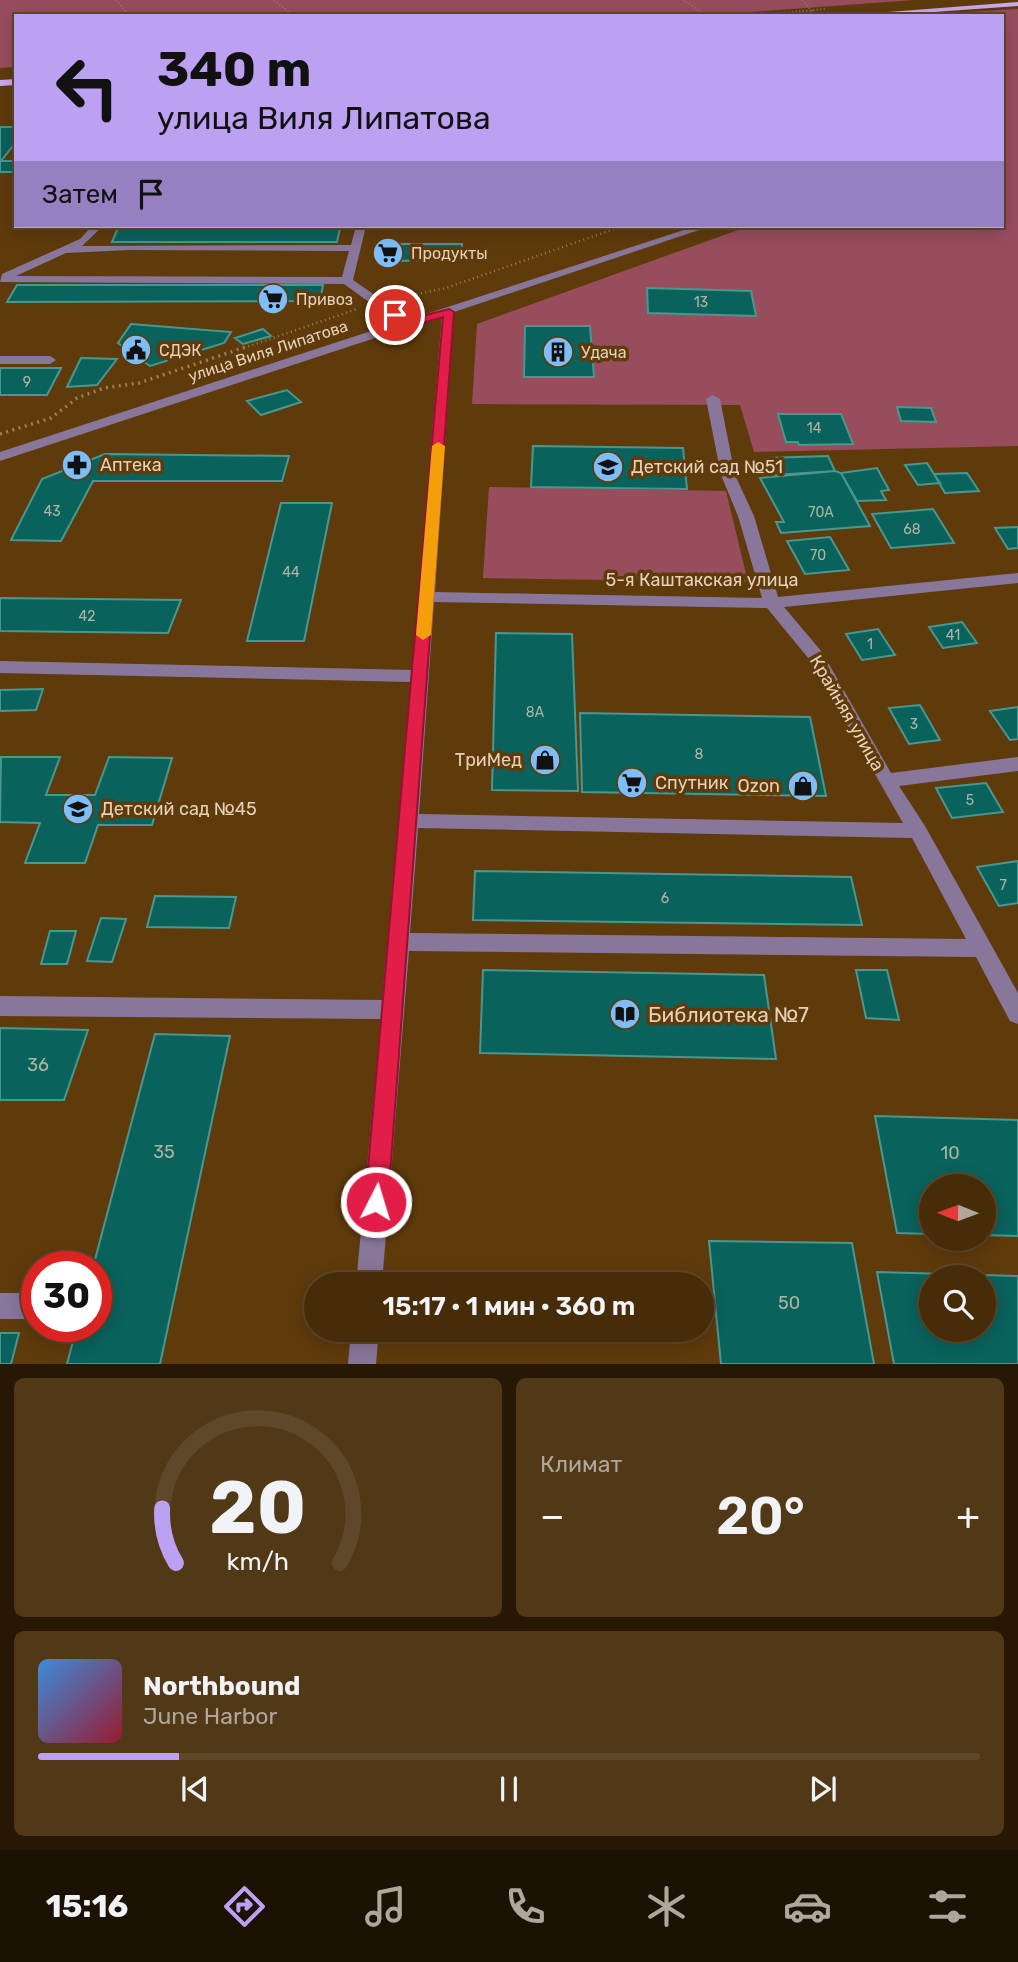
<!DOCTYPE html>
<html lang="ru">
<head>
<meta charset="utf-8">
<style>
	body { margin:0; font-family:Rubik,sans-serif; background:#513817; color:#f1f3f6; height:100vh; display:flex; flex-direction:column; font-size:26px; white-space:nowrap }
	* { box-sizing:border-box; margin:0 }
	p { font-size:23px; color:#b0a79c }
	.icon { flex:none; width:38px; height:38px; fill:none; stroke:currentColor; stroke-width:2; stroke-linecap:round; stroke-linejoin:round }
	.map { position:relative; height:1364px; overflow:hidden }
	.details { display:flex; flex-direction:column; gap:14px; padding:14px; background:#271805; flex:1 }
	.details>* { flex:none }
	.guide { position:absolute; left:14px; top:14px; width:990px; height:214px; border-radius:0px; box-shadow:0 4px 18px #0003,0 0 0 2px #5f482a; background:#bca0f2; color:#111; overflow:hidden }
	.needle { width:46px; rotate:271deg }
	.buttons { position:absolute; left:919px; top:1174px; display:grid; gap:14px }
	.buttons a { display:grid; place-items:center; width:77px; height:77px; border-radius:50%; background:#472c09; box-shadow:0 4px 18px #0003,0 0 0 2px #5f482a; font-size:35px }
	.speed { position:absolute; left:21px; top:1251px; display:flex; gap:14px; font-size:35px; font-weight:700; text-align:center }
	.speed>* { display:grid; place-content:center; width:91px; height:91px; border-radius:50%; background:#472c09; box-shadow:0 4px 18px #0003,0 0 0 2px #5f482a; line-height:1 }
	.speed .limit { border:10px solid #d22; background:#fff; color:#111 }
	.pin { position:absolute; display:grid; place-items:center; width:60px; height:60px; color:#fff; margin:-30px; border:4px solid #fff; border-radius:50%; box-shadow:0 2px 7px #0007 }
	.me { position:absolute; width:77px; margin:-38px; rotate:5deg; stroke-linejoin:round; filter:drop-shadow(0 0 5px #0008) }
	.turn { display:flex; align-items:center; gap:24px; height:147px; padding:0 28px; font-size:32px }
	.turn .icon { width:91px; height:91px; stroke-width:2.5 }
	.turn b { display:block; font-size:49px; line-height:60px }
	.then { display:flex; align-items:center; height:66px; padding:0 28px; background:#0003; gap:14px; font-size:26px }
	.big { font-size:52px; font-weight:600; line-height:1.1 }
	.details .widget { flex:1; display:flex; flex-direction:column; justify-content:center; gap:10px; min-width:0; padding:0 24px; border-radius:10px; background:#513817 }
	.details .dial { align-items:center; gap:0 }
	.dial svg { height:182px; overflow:visible; fill:none; stroke:#5f482a; stroke-width:7; stroke-linecap:round; text-anchor:middle }
	.dial text { fill:#f1f3f6; stroke:none }
	.song { display:flex; align-items:center; gap:21px }
	.cover { width:84px; height:84px; border-radius:10px; background:linear-gradient(135deg,hsl(210 70% 55%),hsl(350 70% 35%)) }
	.played { height:7px; border-radius:4px; background:linear-gradient(90deg,#bca0f2 15%,#5f482a 15%) }
	.keys { display:flex; justify-content:space-around; direction:ltr }
	.heat { display:flex; justify-content:space-between; align-items:center; font-size:38px; direction:ltr }
	.details .tiles { flex:1; display:grid; gap:14px; grid-template-columns:1fr 1fr }
	.widget:last-child { grid-column:span 2 }
	.trip { position:absolute; left:304px; top:1272px; width:410px; height:70px; border-radius:35px; background:#472c09; box-shadow:0 4px 18px #0003,0 0 0 2px #5f482a; font-weight:600; line-height:70px; text-align:center }
	.dock { display:flex; height:112px; justify-content:space-around; align-items:center; background:#1c1204; color:#b0a79c }
	.dock .icon { width:49px; height:49px }
	.dock .current { color:#bca0f2 }
	.dock b { font-size:32px; color:#f1f3f6 }
	.map>svg:first-child { display:block }
	.green { fill:#984d5d }
	.building { fill:#0a625c; stroke:#49978f; stroke-width:2; fill-rule:evenodd }
	.lines { fill:none; stroke-linecap:round; stroke-linejoin:round }
	.path-far2 { stroke:#9b7d59; stroke-width:2; stroke-dasharray:1 2.5; stroke-linecap:butt }
	.path-far1 { stroke:#9b7d59; stroke-width:2.5; stroke-dasharray:1 3.5; stroke-linecap:butt }
	.path { stroke:#9b7d59; stroke-width:3.5; stroke-dasharray:2 4.5; stroke-linecap:butt }
	.minor { fill:#89779b; fill-rule:evenodd }
	.major { fill:#cca8f0; fill-rule:evenodd }
	.route { fill:#e11d48; stroke:#92132f; stroke-width:2 }
	.slow { fill:#f59e0b }
	.labels { text-anchor:middle; dominant-baseline:central; stroke-width:7; stroke-linejoin:round; paint-order:stroke }
	.number-label { font-size:14px; fill:#b0b4a2 }
	.far-poi-label { font-size:16px; fill:#e7d0ba; stroke:#5f3b0c; text-anchor:start }
	.far-street-label { font-size:16px; fill:#e7d0ba; stroke:#5f3b0c }
	.poi-label { font-size:18px; fill:#e7d0ba; stroke:#5f3b0c; text-anchor:start }
	.street-label { font-size:18px; fill:#e7d0ba; stroke:#5f3b0c }
	.near-number-label { font-size:18px; fill:#b0b4a2 }
	.near-poi-label { font-size:21px; fill:#e7d0ba; stroke:#5f3b0c; text-anchor:start }
</style>
</head>
<body>
<div class="map">
<svg width="1018" height="1364" viewBox="0 0 1018 1364">
	<rect width="100%" height="100%" fill="#5f3b0c"/>
	<path class="green" d="M0,0H914L697,16H16V67L0,68Z
		M1018,9V446L754,452L740,405L472,404L477,324L749,226H1003V16H897Z
		M489,487L726,491L748,582L483,578Z"/>
	<path class="building" d="M0,127H16V142L1,161H16V172H0Z
		M118,228H340L337,242H112Z
		M390,244H462V260L388,261Z
		M17,285H323L320,301L7,302Z
		M647,288L751,291L756,316L648,313Z
		M131,324L231,332L224,343L150,366L118,343Z
		M525,326H590L594,377H524Z
		M263,329L271,336L243,344L235,338Z
		M81,358L117,359L97,385L67,387Z
		M0,368H61L47,395H0Z
		M287,390L301,402L261,415L247,401Z
		M897,407L931,408L936,422L901,421Z
		M778,414H841L853,444L799,445L798,442H786Z
		M533,446L683,448L687,489L531,487Z
		M105,454L289,456L282,481H93L61,541L11,540L42,479Z
		M828,456L835,471L775,475L767,458Z
		M927,463L934,474L940,483L918,485L905,465Z
		M877,468L889,490L881,491L886,500L857,501L841,473Z
		M835,471L841,473L870,526L781,533L776,522H784L760,478Z
		M967,473L979,491L945,493L934,474Z
		M281,503H332L304,641H247Z
		M933,509L954,543L891,548L872,514Z
		M1018,527V548L1008,549L995,528Z
		M830,537L849,570L805,574L787,541Z
		M0,598L181,600L168,633L0,631Z
		M962,622L977,643L943,648L929,627Z
		M878,629L895,655L862,660L846,634Z
		M496,633L572,634L578,791L492,790Z
		M43,689L36,710L0,711V690Z
		M920,705L940,740L909,744L889,708Z
		M1018,707V739L1010,740L990,711Z
		M580,713L810,717L826,796L582,792Z
		M1,757H60L46,795H95L109,757L172,758L152,825H98L85,863H25L40,823L0,822Z
		M986,783L1003,812L952,818L936,788Z
		M1018,861V903L999,906L977,867Z
		M475,871L851,877L862,925L473,920Z
		M155,896L236,897L229,928L147,927Z
		M101,918L126,919L112,962L87,961Z
		M50,931H76L67,964H41Z
		M483,970L764,975L776,1059L480,1053Z
		M856,970H887L899,1020L866,1018Z
		M0,1028L88,1030L64,1100H0Z
		M155,1034L230,1036L160,1364H67L77,1326H96V1267H93Z
		M875,1116L1018,1120V1236L984,1235V1186H931V1234L897,1233Z
		M709,1241L852,1243L874,1364H721Z
		M877,1272L1018,1276V1364H894ZM931,1278H984V1330H931Z
		M0,1333H19L11,1364H0Z"/>
	<g class="lines">
		<path class="path-far2" d="M116,0L130,16
			M274,0L294,16
			M683,0L707,16
			M802,0L812,11V16
			M747,16L826,9"/>
		<path class="path-far1" d="M399,298L446,288L623,226
			M244,348L357,309"/>
		<path class="path" d="M0,434L51,418L77,398L104,388L139,383L249,346"/>
		<path class="minor" d="M92,226H103L82,246L351,245L356,226H366L353,280L399,312L420,316L696,226H711L454,312L435,592L762,598L738,516L721,475L706,399L713,395L720,399L735,475L754,516L778,597L1018,573V583L784,607L822,652L891,773L1018,757V771L899,786L925,826L1018,993V1024L1010,1021L976,957L409,951L382,1284H356L381,1019L0,1016V996L382,1000L411,682L0,673V661L412,670L442,316L0,461V452L405,320L391,318L344,284L0,282L2,274L80,239ZM129,250L349,251L342,277L16,276L66,253ZM434,602L767,608L809,659L903,823L419,814ZM418,828L912,838L966,939L410,933Z
			M0,356H50L56,360L50,364H0Z
			M0,1293H37V1319H0Z
			M351,1330H379L376,1364H348Z"/>
		<path class="major" d="M1018,2V6L878,16H836Z
			M16,79V85L0,86V80Z"/>
	</g>
	<path class="route" d="M449,309L454,312L388,1202L384,1210L376,1213L368,1210L365,1202L443,317L422,323L390,315L395,312L422,316Z"/>
	<path class="slow" d="M438,442L445,446L431,635L423,640L416,635L432,446Z"/>
	<defs>
		<g id="supermarket-disc" transform="scale(1.575)"><circle r="9.5" fill="#7dbef9" stroke="#5f3b0c"/><path d="M-6-5.5h2.5l.6 2H6L4.5 2H-2.5L-4.4-4H-6ZM-1.5 3.2a1.3 1.3 0 1 0 .1 0ZM3 3.2a1.3 1.3 0 1 0 .1 0Z" fill="#111"/></g>
		<g id="civic-disc" transform="scale(1.575)"><circle r="9.5" fill="#7dbef9" stroke="#5f3b0c"/><path d="M-.6-6.5H3V-4.5H.6V-3L4-1V1h2V6H-6V1h2V-1L-.6-3ZM-1.2 2.5V6h2.4V2.5Z" fill="#111"/></g>
		<g id="building-disc" transform="scale(1.575)"><circle r="9.5" fill="#7dbef9" stroke="#5f3b0c"/><path d="M-4-6H4V6H1V3H-1V6H-4ZM-2.5-4.3h1.7v1.8h-1.7ZM.8-4.3h1.7v1.8H.8ZM-2.5-1h1.7V.8h-1.7ZM.8-1h1.7V.8H.8Z" fill="#111"/></g>
		<g id="pharmacy-disc" transform="scale(1.575)"><circle r="9.5" fill="#7dbef9" stroke="#5f3b0c"/><path d="M-2-6h4v4h4v4h-4v4h-4v-4h-4v-4h4Z" fill="#111"/></g>
		<g id="school-disc" transform="scale(1.575)"><circle r="9.5" fill="#7dbef9" stroke="#5f3b0c"/><path d="M0-5L7-2L0 1L-7-2ZM-4 1L0 2.5L4 1V4Q0 6-4 4Z" fill="#111"/></g>
		<g id="shop-disc" transform="scale(1.575)"><circle r="9.5" fill="#7dbef9" stroke="#5f3b0c"/><path d="M-5-2.5h2.3a2.7 3.5 0 0 1 5.4 0H5L5.5 6h-11ZM-1.5-2.5h3a1.5 2.3 0 0 0-3 0Z" fill="#111"/></g>
		<g id="library-disc" transform="scale(1.575)"><circle r="9.5" fill="#7dbef9" stroke="#5f3b0c"/><path d="M-6-4Q-3-5.5-.7-3.5V5Q-3 3-6 4ZM6-4Q3-5.5 .7-3.5V5Q3 3 6 4Z" fill="#111"/></g>
	</defs>
	<g fill-rule="evenodd">
		<use href="#supermarket-disc" x="388" y="253"/>
		<use href="#supermarket-disc" x="273" y="299"/>
		<use href="#civic-disc" x="136" y="350"/>
		<use href="#building-disc" x="558" y="352"/>
		<use href="#pharmacy-disc" x="77" y="465"/>
		<use href="#school-disc" x="608" y="467"/>
		<use href="#shop-disc" x="545" y="760"/>
		<use href="#supermarket-disc" x="632" y="783"/>
		<use href="#shop-disc" x="803" y="786"/>
		<use href="#school-disc" x="78" y="809"/>
		<use href="#library-disc" x="625" y="1014"/>
	</g>
	<g class="labels">
		<g class="number-label">
			<text x="701" y="302">13</text>
			<text x="27" y="382">9</text>
			<text x="814" y="428">14</text>
			<text x="52" y="511">43</text>
			<text x="821" y="512">70А</text>
			<text x="912" y="529">68</text>
			<text x="818" y="555">70</text>
			<text x="291" y="572">44</text>
			<text x="87" y="616">42</text>
			<text x="953" y="635">41</text>
			<text x="870" y="644">1</text>
			<text x="535" y="712">8А</text>
			<text x="914" y="724">3</text>
			<text x="699" y="754">8</text>
			<text x="970" y="800">5</text>
			<text x="1003" y="885">7</text>
			<text x="665" y="898">6</text>
		</g>
		<g class="far-poi-label">
			<text x="411" y="253">Продукты</text>
			<text x="296" y="299">Привоз</text>
			<text x="159" y="350">СДЭК</text>
			<text x="581" y="352">Удача</text>
		</g>
		<g class="far-street-label">
			<text transform="translate(268 351) rotate(-18)">улица Виля Липатова</text>
		</g>
		<g class="poi-label">
			<text x="100" y="465">Аптека</text>
			<text x="631" y="467">Детский сад №51</text>
			<text x="522" y="760" text-anchor="end">ТриМед</text>
			<text x="655" y="783">Спутник</text>
			<text x="780" y="786" text-anchor="end">Ozon</text>
			<text x="101" y="809">Детский сад №45</text>
		</g>
		<g class="street-label">
			<text x="702" y="580">5-я Каштакская улица</text>
			<text transform="translate(847 713) rotate(60)">Крайняя улица</text>
		</g>
		<g class="near-number-label">
			<text x="38" y="1065">36</text>
			<text x="164" y="1152">35</text>
			<text x="950" y="1153">10</text>
			<text x="789" y="1303">50</text>
		</g>
		<g class="near-poi-label">
			<text x="648" y="1014">Библиотека №7</text>
		</g>
	</g>
</svg>
<div class="buttons">
<a><svg class="needle" viewBox="-14 -14 28 28"><path d="M0-13l5 13h-10z" fill="#e53935"/><path d="M0 13l5-13h-10z" fill="#b0a79c"/></svg></a>
<a><svg class="icon" aria-label="search" viewBox="0 0 24 24"><circle cx="10" cy="10" r="6"/><path d="M15 15l6 6"/></svg></a>
</div>
<div class="speed"><div class="limit">30</div></div>
<div class="pin" style="left:395px;top:315px;background:#d93025"><svg class="icon" aria-label="arrive" viewBox="0 0 24 24"><path d="M6 21V4h12l-3 4 3 4H6"/></svg></div>
<svg class="me" style="left:376px;top:1202px" viewBox="-20 -20 40 40"><circle r="17" fill="#e11d48" stroke="#fff" stroke-width="3"/><path d="M0-11L8 9 0 5-8 9z" fill="#fff"/></svg>
<div class="trip">15:17 · 1 мин · 360 m</div>
<div class="guide">
<div class="turn"><svg class="icon" aria-label="left" viewBox="0 0 24 24"><path d="M17 20v-9H6M10 6l-5 5 5 5"/></svg><div><b>340 m</b>улица Виля Липатова</div></div>
<div class="then">Затем<svg class="icon" aria-label="arrive" viewBox="0 0 24 24"><path d="M6 21V4h12l-3 4 3 4H6"/></svg></div>
</div>
</div>
<section class="details">
<div class="tiles">
<div class="widget dial"><svg viewBox="0 0 100 80">
<path d="M14 69A42 42 0 1 1 86 69"/>
<path d="M14 69A42 42 0 0 1 8 45" stroke="#bca0f2"/>
<text x="50" y="56" font-size="32" font-weight="700">20</text>
<text x="50" y="72" font-size="11">km/h</text>
</svg></div>
<div class="widget"><p>Климат</p>
<div class="heat"><a>−</a><b class="big">20°</b><a>+</a></div>
</div>
<div class="widget">
<div class="song"><i class="cover"></i><div><b>Northbound</b><p>June Harbor</p></div></div>
<div class="played"></div>
<div class="keys"><svg class="icon" aria-label="previous" viewBox="0 0 24 24"><path d="M18 5L8 12l10 7zM5 5v14"/></svg><svg class="icon" aria-label="pause" viewBox="0 0 24 24"><path d="M8 5v14M16 5v14"/></svg><svg class="icon" aria-label="next" viewBox="0 0 24 24"><path d="M6 5l10 7-10 7zM19 5v14"/></svg></div>
</div>
</div>
</section>
<nav class="dock">
<b>15:16</b>
<svg class="icon current" aria-label="directions" viewBox="0 0 24 24"><path d="M12 3l9 9-9 9-9-9zM9 14v-3h6M13 9l2 2-2 2"/></svg>
<svg class="icon" aria-label="music" viewBox="0 0 24 24"><path d="M9 18V5l10-2v13"/><circle cx="6" cy="18" r="3"/><circle cx="16" cy="16" r="3"/></svg>
<svg class="icon" aria-label="phone" viewBox="0 0 24 24"><path d="M5 4h4l2 5-3 2q2 4 5 5l2-3 5 2v4C11 20 4 13 5 4z"/></svg>
<svg class="icon" aria-label="climate" viewBox="0 0 24 24"><path d="M12 3v18M4 7l16 10M4 17L20 7"/></svg>
<svg class="icon" aria-label="car" viewBox="0 0 24 24"><path d="M5 17H2v-5l4-1 3-4h7l3 4 3 1v5h-3M9 17h6M6 11h13"/><circle cx="7" cy="17" r="2"/><circle cx="17" cy="17" r="2"/></svg>
<svg class="icon" aria-label="filters" viewBox="0 0 24 24"><path d="M4 7h16M4 17h16"/><circle cx="9" cy="7" r="2"/><circle cx="15" cy="17" r="2"/></svg>
</nav>
</body>
</html>
